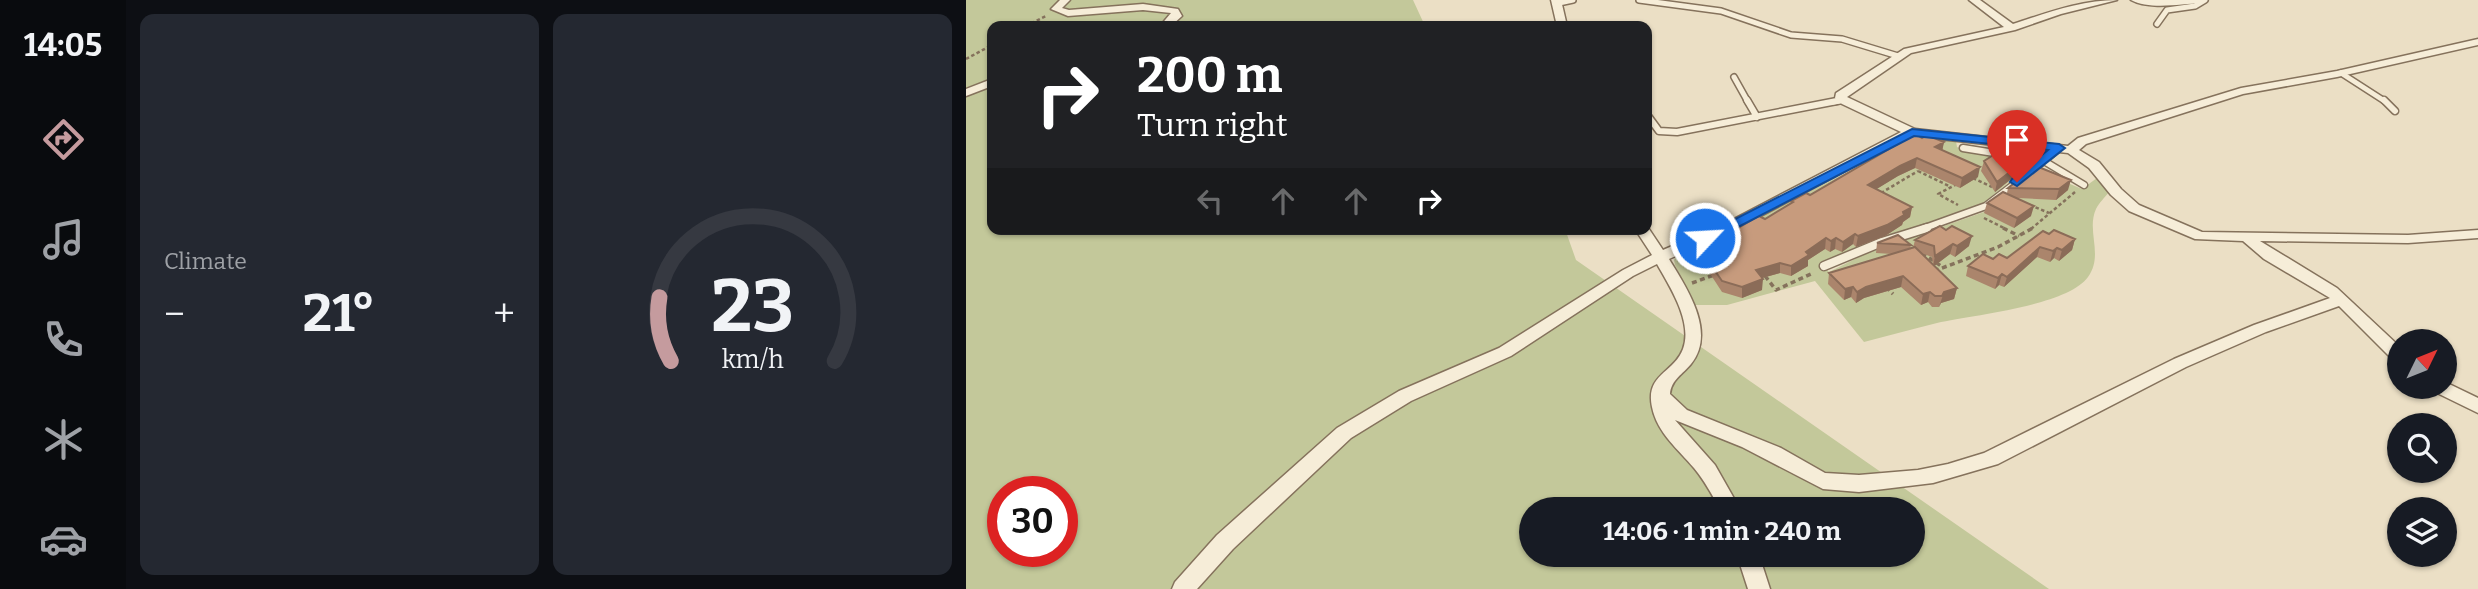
<!DOCTYPE html>
<html lang="en">
<head>
<meta charset="utf-8">
<style>
	body { margin:0; font-family:Bitter,serif; background:#242831; color:#f1f3f6; height:100vh; display:flex; flex-direction:column; font-size:26px; white-space:nowrap }
	* { box-sizing:border-box; margin:0 }
	p { font-size:23px; color:#9ea1a6 }
	.icon { flex:none; width:38px; height:38px; fill:none; stroke:currentColor; stroke-width:2; stroke-linecap:round; stroke-linejoin:round }
	.map { position:relative; flex:1; overflow:hidden }
	.panel { display:flex; flex-direction:column; gap:14px; padding:14px; background:#0d0f14; width:840px }
	.panel>* { flex:none }
	.top-card { position:absolute; left:21px; top:21px; width:665px; height:214px; border-radius:14px; box-shadow:0 2px 5px #0004; background:#202124; color:#fff; overflow:hidden }
	.needle { width:46px; rotate:47deg }
	.tools { position:absolute; left:1421px; top:329px; display:grid; gap:14px }
	.tools a { display:grid; place-items:center; width:70px; height:70px; border-radius:50%; background:#171b24; box-shadow:0 2px 5px #0004; font-size:35px }
	.speed { position:absolute; left:21px; top:476px; display:flex; gap:14px; font-size:35px; font-weight:700; text-align:center }
	.speed>* { display:grid; place-content:center; width:91px; height:91px; border-radius:50%; background:#171b24; box-shadow:0 2px 5px #0004; line-height:1 }
	.speed .limit { border:10px solid #d22; background:#fff; color:#111 }
	.pin { position:absolute; display:grid; place-items:center; width:60px; height:60px; color:#fff; margin:-72px -30px; border-radius:50% 50% 50% 0; rotate:-45deg; box-shadow:0 0 7px #0007 }
	.pin .icon { rotate:45deg }
	.me { position:absolute; width:77px; margin:-38px; rotate:65deg; stroke-linejoin:round; filter:drop-shadow(0 0 5px #0008) }
	.turn { display:flex; align-items:center; gap:24px; height:147px; padding:0 35px; font-size:32px }
	.turn .icon { width:91px; height:91px; stroke-width:2.5 }
	.turn b { display:block; font-size:49px; line-height:60px }
	.lanes { display:flex; align-items:center; height:66px; padding:0 35px; background:#0003; justify-content:center; gap:35px; direction:ltr }
	.lanes .off { opacity:.35 }
	.big { font-size:52px; font-weight:700; line-height:1.1 }
	.panel .card { flex:1; display:flex; flex-direction:column; justify-content:center; gap:10px; min-width:0; padding:0 24px; border-radius:14px; background:#242831 }
	.panel .dial { align-items:center; gap:0 }
	.dial svg { height:182px; overflow:visible; fill:none; stroke:#363941; stroke-width:7; stroke-linecap:round; text-anchor:middle }
	.dial text { fill:#f1f3f6; stroke:none }
	.heat { display:flex; justify-content:space-between; align-items:center; font-size:38px; direction:ltr }
	.panel .tiles { flex:1; display:grid; gap:14px; grid-template-columns:repeat(2,1fr) }
	.trip { position:absolute; left:553px; top:497px; width:406px; height:70px; border-radius:35px; background:#171b24; box-shadow:0 2px 5px #0004; font-weight:700; line-height:70px; text-align:center }
	main { display:flex; flex:1; min-height:0 }
	.dock { display:flex; flex-direction:column; width:126px; justify-content:space-around; align-items:center; background:#090b0e; color:#9ea1a6 }
	.dock .icon { width:49px; height:49px }
	.dock .selected { color:#c59b9e }
	.dock b { font-size:32px; color:#f1f3f6 }
	.map>svg:first-child { display:block }
	.green { fill:#c3c89a; fill-rule:evenodd }
	.lines { fill:none; stroke-linecap:round; stroke-linejoin:round }
	.service-far2-casing { stroke:#85725c; stroke-width:8 }
	.service-far1-casing { stroke:#85725c; stroke-width:9 }
	.service-casing { stroke:#85725c; stroke-width:11 }
	.minor-casing { stroke:#85725c; stroke-width:3 }
	.path-far1 { stroke:#85725c; stroke-width:2.5; stroke-dasharray:3.5 2.5; stroke-linecap:butt }
	.path { stroke:#85725c; stroke-width:3.5; stroke-dasharray:5 3.5; stroke-linecap:butt }
	.service-far2 { stroke:#f6edd8; stroke-width:5 }
	.service-far1 { stroke:#f6edd8; stroke-width:6 }
	.service { stroke:#f6edd8; stroke-width:8 }
	.minor { fill:#f6edd8; fill-rule:evenodd }
	.wall { fill:#ab856c; fill-rule:evenodd }
	.shaded-wall { fill:#8b6c58 }
	.building { fill:#c79b7d; stroke:#8b6c58; stroke-width:2 }
	.route { fill:#1a73e8; stroke:#114b97; stroke-width:2 }
</style>
</head>
<body>
<main>
<nav class="dock">
<b>14:05</b>
<svg class="icon selected" aria-label="directions" viewBox="0 0 24 24"><path d="M12 3l9 9-9 9-9-9zM9 14v-3h6M13 9l2 2-2 2"/></svg>
<svg class="icon" aria-label="music" viewBox="0 0 24 24"><path d="M9 18V5l10-2v13"/><circle cx="6" cy="18" r="3"/><circle cx="16" cy="16" r="3"/></svg>
<svg class="icon" aria-label="phone" viewBox="0 0 24 24"><path d="M5 4h4l2 5-3 2q2 4 5 5l2-3 5 2v4C11 20 4 13 5 4z"/></svg>
<svg class="icon" aria-label="climate" viewBox="0 0 24 24"><path d="M12 3v18M4 7l16 10M4 17L20 7"/></svg>
<svg class="icon" aria-label="car" viewBox="0 0 24 24"><path d="M5 17H2v-5l4-1 3-4h7l3 4 3 1v5h-3M9 17h6M6 11h13"/><circle cx="7" cy="17" r="2"/><circle cx="17" cy="17" r="2"/></svg>
</nav>
<section class="panel">
<div class="tiles">
<div class="card"><p>Climate</p>
<div class="heat"><a>−</a><b class="big">21°</b><a>+</a></div>
</div>
<div class="card dial"><svg viewBox="0 0 100 80">
<path d="M14 69A42 42 0 1 1 86 69"/>
<path d="M14 69A42 42 0 0 1 9 41" stroke="#c59b9e"/>
<text x="50" y="56" font-size="32" font-weight="700">23</text>
<text x="50" y="72" font-size="11">km/h</text>
</svg></div>
</div>
</section>
<div class="map">
<svg width="1512" height="589" viewBox="0 0 1512 589">
	<rect width="100%" height="100%" fill="#ebdfc5"/>
	<path class="green" d="M0,0H447L459,26H26V229H599L610,260L1083,589H0ZM37,492H96V551H37ZM565,509H947V555H565Z
		M950,137L990,141L991,147L995,149L1044,159L1061,167L1014,206L919,237L858,266L863,272L901,253L1018,212L1073,171L1116,189L1131,178L1143,192C1139,197 1133,203 1130,209C1120,231 1138,255 1122,277C1101,306 1007,315 971,323C946,329 922,336 898,342L849,281L761,305H728L709,265L708,260L710,256L763,233Z"/>
	<g class="lines">
		<g class="service-far2-casing">
			<path id="service-far2" d="M673,0L755,11L825,35L876,39L932,56
				M593,3L607,0
				M1191,24L1201,10L1229,6L1239,0
				M1375,73L1420,102
				M768,77L782,102
				M867,102L878,100"/>
		</g>
		<g class="service-far1-casing">
			<path id="service-far1" d="M781,100L791,117
				M1418,100L1429,111
				M682,116L693,131L711,132L876,100
				M997,148L1078,161L1118,185
				M1063,173L1093,148
				M956,229L1020,206L1050,183"/>
		</g>
		<g class="service-casing">
			<path id="service" d="M858,266L916,242L961,228"/>
		</g>
		<g class="minor-casing">
			<path id="minor" d="M94,0H104L96,8L103,10L177,4L212,9L216,16L205,26H194L205,13L177,10L102,16L85,9Z
				M585,0H595L601,26H591Z
				M1003,0H1014L1047,24C1081,13 1115,0 1151,0L1095,14L1049,30L945,53L881,97L949,129L1102,146L1112,138L1275,88L1371,71L1512,39V45L1371,77L1277,94L1120,144L1113,150L1133,162L1155,189L1173,205L1236,232L1442,235L1512,230V238L1442,243L1294,241L1371,288L1433,346V362L1427,360L1373,306L1300,332L1220,367L1032,464L967,483L893,492L857,489L776,447L709,420L749,465L774,509H754C746,495 739,481 728,468C713,450 691,433 686,407C679,374 708,373 717,349C727,322 704,287 691,264L667,276L545,356L445,401L385,438L267,549L231,589H206L209,582L251,535L371,428L433,391L533,348L657,270L686,255L669,229H681V226L697,250L764,221L935,132L876,104L869,98L870,93L938,49L1038,27ZM945,136L1102,153L1123,168L1145,195L1163,211L1229,239L1277,241L1298,259L1364,298L1288,325L1208,359L1018,453L982,464L952,470L893,475L859,473L815,448L721,410L704,394C705,380 717,374 725,364C751,332 720,287 703,259L774,227Z
				M1165,0H1240L1235,3C1215,4 1183,10 1165,0Z
				M26,79V86L0,96V89Z
				M1479,382L1512,398V413L1469,392L1466,387H1479Z
				M771,555H793L804,589H782Z"/>
		</g>
		<path class="path-far1" d="M60,26L80,16
			M0,59L26,45
			M952,171L985,187
			M1007,178L1026,187
			M991,184L972,194L992,205
			M915,193L952,171
			M1064,205L1083,213
			M1018,218L1040,229
			M1065,229L1109,192"/>
		<path class="path" d="M1037,228L1053,236
			M956,253L978,268
			M968,271L1032,247L1067,228
			M799,276L810,290L847,273
			M726,283L748,275
			M920,287L927,294"/>
		<use href="#service-far2" class="service-far2"/>
		<use href="#service-far1" class="service-far1"/>
		<use href="#service" class="service"/>
		<use href="#minor" class="minor"/>
	</g>
	<path class="wall" d="M956,138L978,142L976,150L1012,177L994,188L949,168L932,176L910,189L946,207L944,217L937,222L936,225L919,236L890,247L887,244L876,252L869,249L864,252L859,249L842,260V266L825,276L814,273L796,278V290L776,298L756,292L741,269L737,272L720,260V250L751,240L799,219L824,204L825,201L844,195Z
		M1018,161L1055,171L1029,192L1015,171Z
		M1070,166L1102,190L1090,200L1052,198L1065,216L1048,228L1018,213L1021,203L1041,193L1042,188Z
		M1083,234L1109,239L1106,250L1093,261L1088,258L1084,262L1071,257L1038,287L1033,285L1029,289L1000,276L1002,266L1027,259L1041,258Z
		M949,240L1003,246L989,257L984,254L968,266L991,288L988,299L975,303L973,307H966L962,302L955,305L935,287L898,298L890,303L885,297L878,300L862,284L863,273L926,254L910,253L911,243L945,245L944,249L947,248ZM955,253L966,257L967,265Z"/>
	<path class="shaded-wall" d="M978,142L976,152L969,147Z
		M951,158L949,168L932,176L901,195L902,185L934,166Z
		M1058,161L1055,171L1029,192L1031,182Z
		M1014,167L1012,177L994,188L996,178Z
		M1105,180L1102,190L1090,200L1093,189Z
		M1068,206L1065,216L1048,228L1051,218Z
		M946,207L944,217L937,222L936,225L919,236L890,247L892,236Z
		M889,234L887,244L876,252L877,242Z
		M1006,236L1003,246L989,257L991,246Z
		M860,238L859,249L842,260V266L825,276V266L840,252Z
		M870,238L869,249L864,252L865,241Z
		M1109,239L1106,250L1093,261L1096,250Z
		M987,244L984,254L967,267L969,256Z
		M1074,247L1071,257L1038,287L1041,277Z
		M1091,248L1088,258L1084,262L1087,251Z
		M741,259V269L737,272V261Z
		M814,263V273L789,280L790,270Z
		M1036,274L1033,285L1029,289L1032,278Z
		M937,276L935,287L898,298L890,303L891,292L900,287Z
		M797,279L796,290L776,298V287Z
		M887,287L885,297L878,300L879,289Z
		M991,288L988,299L975,303L973,307L978,292Z
		M964,292L962,302L955,305L957,294Z"/>
	<path class="building" d="M951,135L956,138L961,135L978,142L969,147L1014,167L996,178L951,158L934,166L902,185L946,207L937,212L938,215L921,225L892,236L889,234L877,242L870,238L865,241L860,238L840,252L843,255L825,266L814,263L790,270L797,279L776,287L756,281L741,259L737,261L720,250L736,240L742,243L751,240L793,216L799,219L827,202L825,201L840,193L844,195L942,138Z
		M1040,153L1058,161L1031,182L1018,161L1029,154L1035,156Z
		M1070,166L1105,180L1093,189L1042,188Z
		M1037,192L1068,206L1051,218L1021,203Z
		M974,226L980,230L986,226L1006,236L991,246L987,244L969,256L968,246L949,240Z
		M1088,230L1109,239L1096,250L1091,248L1087,251L1074,247L1041,277L1036,274L1032,278L1002,266L1017,254L1027,259L1033,254L1041,258L1077,231L1083,234Z
		M932,235L945,245L911,243Z
		M949,247L991,288L978,292L976,296H969L964,292L957,294L937,276L900,287L891,292L887,287L879,289L863,273Z"/>
	<path class="route" d="M946,129L1093,144L1099,148L1051,186L1044,182L1046,179L1082,150L948,136L745,241L739,243L732,238Z"/>
</svg>
<div class="tools">
<a><svg class="needle" viewBox="-14 -14 28 28"><path d="M0-13l5 13h-10z" fill="#e53935"/><path d="M0 13l5-13h-10z" fill="#9ea1a6"/></svg></a>
<a><svg class="icon" aria-label="search" viewBox="0 0 24 24"><circle cx="10" cy="10" r="6"/><path d="M15 15l6 6"/></svg></a>
<a><svg class="icon" aria-label="layers" viewBox="0 0 24 24"><path d="M12 4l9 5-9 5-9-5zM3 14l9 5 9-5"/></svg></a>
</div>
<div class="speed"><div class="limit">30</div></div>
<div class="pin" style="left:1051px;top:182px;background:#d93025"><svg class="icon" aria-label="arrive" viewBox="0 0 24 24"><path d="M6 21V4h12l-3 4 3 4H6"/></svg></div>
<svg class="me" style="left:739px;top:238px" viewBox="-20 -20 40 40"><circle r="17" fill="#1a73e8" stroke="#fff" stroke-width="3"/><path d="M0-11L8 9 0 5-8 9z" fill="#fff"/></svg>
<div class="trip">14:06 · 1 min · 240 m</div>
<div class="top-card">
<div class="turn"><svg class="icon" aria-label="right" viewBox="0 0 24 24"><path d="M7 20v-9h11M14 6l5 5-5 5"/></svg><div><b>200 m</b>Turn right</div></div>
<div class="lanes"><svg class="icon off" aria-label="left" viewBox="0 0 24 24"><path d="M17 20v-9H6M10 6l-5 5 5 5"/></svg><svg class="icon off" aria-label="ahead" viewBox="0 0 24 24"><path d="M12 20V5M6 11l6-6 6 6"/></svg><svg class="icon off" aria-label="ahead" viewBox="0 0 24 24"><path d="M12 20V5M6 11l6-6 6 6"/></svg><svg class="icon" aria-label="right" viewBox="0 0 24 24"><path d="M7 20v-9h11M14 6l5 5-5 5"/></svg></div>
</div>
</div>
</main>
</body>
</html>
